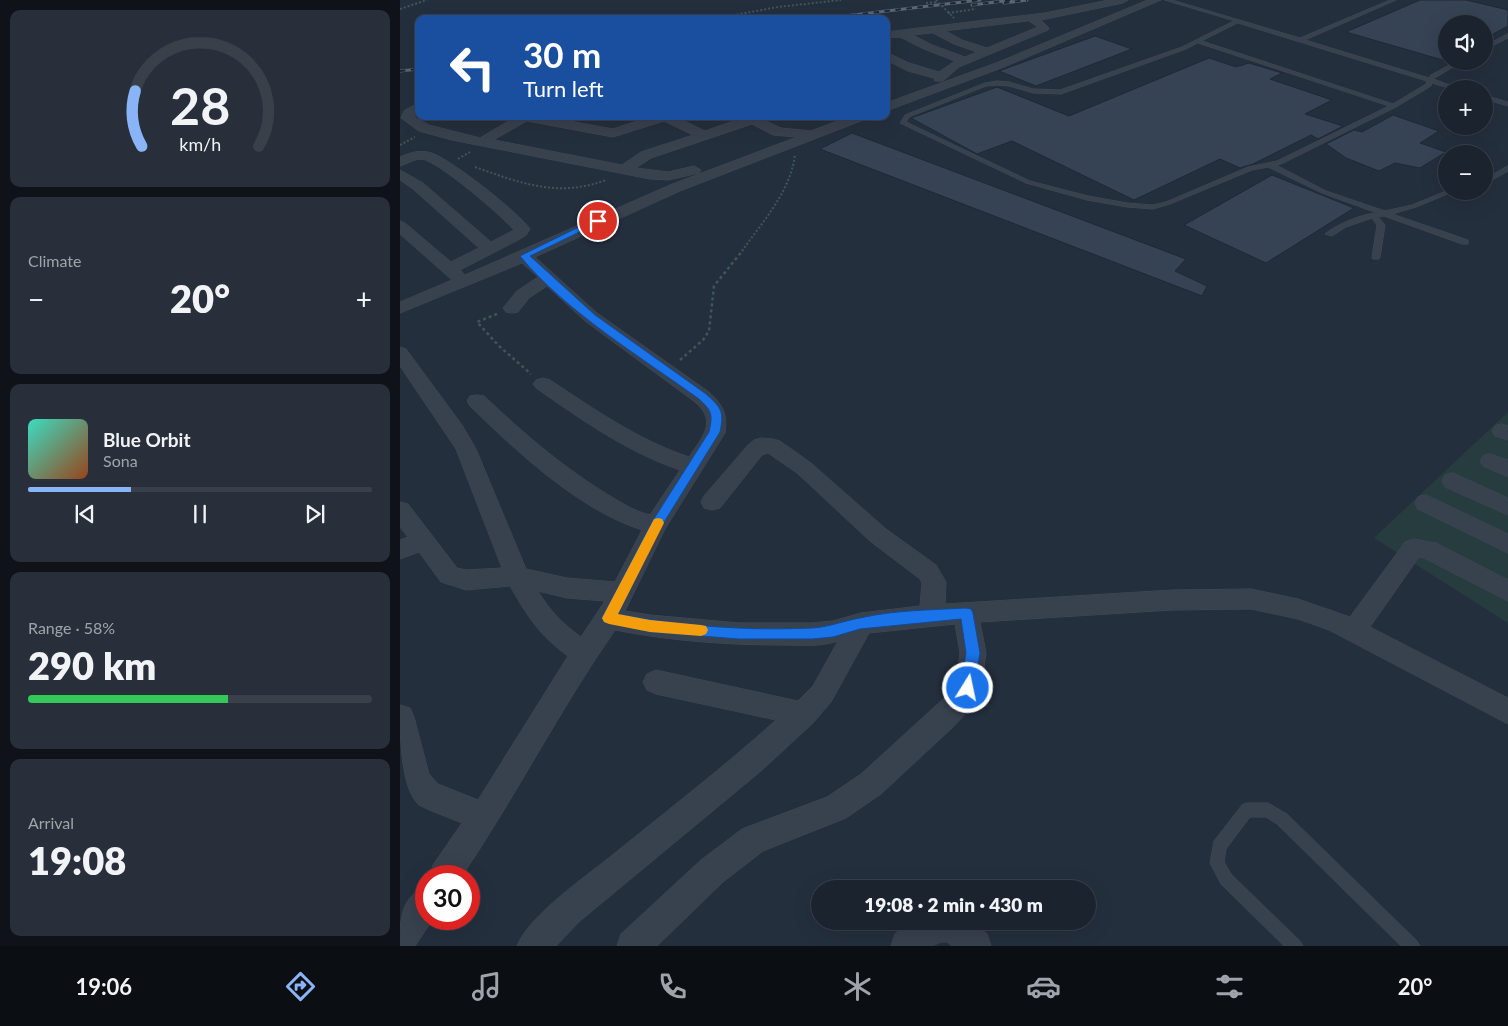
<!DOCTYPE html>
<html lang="en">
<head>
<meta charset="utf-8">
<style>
	body { margin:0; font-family:Lato,sans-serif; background:#282f3a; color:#f1f3f6; height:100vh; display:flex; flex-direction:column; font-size:19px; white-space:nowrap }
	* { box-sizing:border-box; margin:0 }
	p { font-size:16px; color:#a0a4aa }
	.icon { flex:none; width:28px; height:28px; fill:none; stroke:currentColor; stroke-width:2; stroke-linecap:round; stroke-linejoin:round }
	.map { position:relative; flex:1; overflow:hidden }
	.sheet { display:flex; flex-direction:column; gap:10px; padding:10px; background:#0f1319; width:400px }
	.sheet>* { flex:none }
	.top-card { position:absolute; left:15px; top:15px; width:475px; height:105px; border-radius:10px; box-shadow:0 5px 20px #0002,0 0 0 1px #39404a; background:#1a4fa0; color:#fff; overflow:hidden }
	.controls { position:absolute; left:1038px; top:15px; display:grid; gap:10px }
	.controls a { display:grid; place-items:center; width:55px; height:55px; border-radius:50%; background:#1b232e; box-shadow:0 5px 20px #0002,0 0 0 1px #39404a; font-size:25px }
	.speed { position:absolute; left:15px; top:865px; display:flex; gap:10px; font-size:25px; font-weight:700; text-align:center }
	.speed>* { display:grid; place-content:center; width:65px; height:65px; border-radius:50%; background:#1b232e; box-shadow:0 5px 20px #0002,0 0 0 1px #39404a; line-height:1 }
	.speed .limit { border:8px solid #d22; background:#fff; color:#111 }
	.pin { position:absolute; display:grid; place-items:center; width:42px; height:42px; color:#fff; margin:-21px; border:2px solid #fff; border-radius:50%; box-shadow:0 1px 5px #0007 }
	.me { position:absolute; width:55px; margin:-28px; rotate:10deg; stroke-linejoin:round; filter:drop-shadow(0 0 4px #0008) }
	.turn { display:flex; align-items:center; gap:18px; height:105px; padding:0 25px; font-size:22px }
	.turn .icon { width:65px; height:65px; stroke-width:2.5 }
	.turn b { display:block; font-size:35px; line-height:42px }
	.big { font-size:38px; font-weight:800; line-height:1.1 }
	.sheet .card { flex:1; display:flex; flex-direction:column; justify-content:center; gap:8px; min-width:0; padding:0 18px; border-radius:10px; background:#282f3a }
	.sheet .dial { align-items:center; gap:0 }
	.dial svg { height:130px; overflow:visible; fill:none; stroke:#39404a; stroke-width:7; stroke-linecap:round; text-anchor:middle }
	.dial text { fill:#f1f3f6; stroke:none }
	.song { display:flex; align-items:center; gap:15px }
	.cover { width:60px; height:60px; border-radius:8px; background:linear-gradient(135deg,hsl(170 70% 55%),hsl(20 70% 35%)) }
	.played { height:5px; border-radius:2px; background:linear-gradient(90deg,#8ab4f8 30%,#39404a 30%) }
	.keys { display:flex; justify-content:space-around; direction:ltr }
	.heat { display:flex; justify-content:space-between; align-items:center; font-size:28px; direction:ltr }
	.charge { height:8px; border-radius:4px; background:linear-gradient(90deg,#34c759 58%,#39404a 0) }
	.trip { position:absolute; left:411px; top:880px; width:285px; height:50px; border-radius:25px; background:#1b232e; box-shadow:0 5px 20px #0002,0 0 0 1px #39404a; font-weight:800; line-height:50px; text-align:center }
	.menu { display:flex; height:80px; justify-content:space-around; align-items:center; background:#0b0e12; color:#a0a4aa }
	.menu .icon { width:35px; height:35px }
	.menu .current { color:#8ab4f8 }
	.menu b { font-size:22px; color:#f1f3f6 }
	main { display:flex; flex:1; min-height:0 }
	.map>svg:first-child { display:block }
	.green { fill:#263c3f }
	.building { fill:#364354; stroke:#1f2835 }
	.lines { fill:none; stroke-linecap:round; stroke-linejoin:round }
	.lane-casing { stroke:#414a57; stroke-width:1 }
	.street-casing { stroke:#414a57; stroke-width:1 }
	.path-far1 { stroke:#3f5557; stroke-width:2; stroke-dasharray:2 2; stroke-linecap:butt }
	.path { stroke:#3f5557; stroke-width:2.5; stroke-dasharray:3 3; stroke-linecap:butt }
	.lane { fill:#38414e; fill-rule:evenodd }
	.street { fill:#38414e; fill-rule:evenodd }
	.rail-casing { stroke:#5a6575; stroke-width:3 }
	.rail { stroke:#1d2633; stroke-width:2; stroke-dasharray:5.5; stroke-linecap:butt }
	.path-bridge { stroke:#3f5557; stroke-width:2; stroke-dasharray:2 2; stroke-linecap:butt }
	.route { fill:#1a73e8; stroke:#114b97 }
	.slow { fill:#f59e0b }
</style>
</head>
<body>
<main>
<section class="sheet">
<div class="card dial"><svg viewBox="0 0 100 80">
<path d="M14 69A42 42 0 1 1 86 69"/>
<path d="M14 69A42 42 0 0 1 10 35" stroke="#8ab4f8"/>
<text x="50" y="56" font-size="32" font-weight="700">28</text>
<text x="50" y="72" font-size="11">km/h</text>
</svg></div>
<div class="card"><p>Climate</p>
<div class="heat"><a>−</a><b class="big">20°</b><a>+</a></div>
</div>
<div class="card">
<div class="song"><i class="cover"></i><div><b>Blue Orbit</b><p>Sona</p></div></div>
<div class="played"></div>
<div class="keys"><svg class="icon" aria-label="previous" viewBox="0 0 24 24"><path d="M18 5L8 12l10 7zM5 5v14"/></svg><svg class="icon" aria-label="pause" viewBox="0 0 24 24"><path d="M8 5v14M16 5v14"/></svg><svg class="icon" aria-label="next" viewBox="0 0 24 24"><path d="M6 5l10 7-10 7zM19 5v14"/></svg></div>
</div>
<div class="card"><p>Range · 58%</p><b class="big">290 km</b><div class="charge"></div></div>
<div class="card"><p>Arrival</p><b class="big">19:08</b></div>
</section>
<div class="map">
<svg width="1108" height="946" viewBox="0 0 1108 946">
	<rect width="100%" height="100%" fill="#242f3e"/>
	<path class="green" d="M1108,412V623L974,538Z"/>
	<path class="building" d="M1020,0H1066L1108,10V26L1084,39V24H1046V61L946,32Z
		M695,36L732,49L636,86L599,71Z
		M809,58L836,67L849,63L882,73L870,79L932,100L905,114L943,126L918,139L911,135L853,164L840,168L820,159L734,200L612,141L577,154L511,118L597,87L669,116Z
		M993,115L1039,131L1020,143L1046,152L1020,168L995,163L979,171L946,158L926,144L954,130L962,132Z
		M452,133L786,259L775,271L807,286L802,296L420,149Z
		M872,175L954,208L866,263L784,225Z"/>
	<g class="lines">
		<g class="lane-casing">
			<path id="lane" d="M765,0H772L900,38L990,0H996L905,40L1029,78L1031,75L1057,61H1063L1033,79L1061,89H1052L1032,83L1031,86L996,107L881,164L876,165L926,191L985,211L1012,205L1046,191H1055L1016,207L992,214L1068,240V244H1062L984,216L978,217L985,225L980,257L979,259H973L972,257L977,225L972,218L946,227L932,236L925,234C935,225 964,213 977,213L922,193L868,167L852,170L770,204L753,209L727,207L687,200L626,183L500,123L505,115L585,83L597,81L609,82L633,89L660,90L782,47L834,21ZM838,23L1027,81L1026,84L993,104L802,41ZM798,43L989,106L877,161L848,167L766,202L753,205L727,203L688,196L630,181L506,122L509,117L586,86L597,85L609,86L633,93L661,94L786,49Z
				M1108,34V38L1084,50V47Z
				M1084,95L1108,102V106L1084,99Z
				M1108,166V171L1084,185V180Z
				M847,803H868L887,814L1017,941L1020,946H1001L877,824L866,817H850L826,849L824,862L831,874L900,941L903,946H884L821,884L810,863L814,841L842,805Z"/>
		</g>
		<g class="street-casing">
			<path id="street" d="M709,0H728L723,3L641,20L649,28L648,30L559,67L543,81H535L534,78L508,71L486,60V52L509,63L539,72L555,61L524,49L500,37L486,38V32L645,13ZM629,21L638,27L587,48L562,40L546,31ZM533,33L554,44L577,52L565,57L532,45L513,35Z
				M748,0H761L604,67L486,111V103L596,63Z
				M19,103V113L14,117L29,125L80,138L117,116H142L213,129L252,116H274L305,131L342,118L341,116H368L364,120L381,128L411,131L450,116H468L466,119L280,191L135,257L197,313L309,392C323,405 328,414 325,433L265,529L225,611L250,615L339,623H412L433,621L461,613L520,606L522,583L520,579L470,541L397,473L368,453L362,455L320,508L312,510L304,508L301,502L304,496L348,445L354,440L361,438L373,439L380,441L411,463L486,529L536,565L546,582L545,604L772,590L851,589L898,599L950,617L1005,542L1013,539L1036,543L1108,580V601L1024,558L1019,557L970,627L1108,698V724L929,630L898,619L851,609L772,610L580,622L586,653L581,688L571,708L552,728L481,794L446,818L363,851L323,882L257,946H217L221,934L301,860L342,829L427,797L461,774L553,690L555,686L560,653L555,624L469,633L431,702L413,723L361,771L180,921L156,946H117C129,915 188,875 215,853C269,809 324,767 376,720L256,694L247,690L243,682L247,674L256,670L398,701L413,686L438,641C421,647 401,645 384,645C327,645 271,641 215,630C160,709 116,796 62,876H29L33,865L62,823C48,817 32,812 19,805C0,788 0,732 0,705L10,708L14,717L29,774L38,784L78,800L168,656C139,635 128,617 110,586L66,590L41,582L19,552L0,559V540L8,537L0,527V502L8,504L57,568L66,570L102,568L56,449L0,366V347L6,349L62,425L76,449L126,569L167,578L215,582L242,530C179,510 116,451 70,406L67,401L70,396L77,395L84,396C121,431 159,464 202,491C217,500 233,511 250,515L280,470C227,452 182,420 136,388L133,384L136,380L143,378L150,380C194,409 238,440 289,457C302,437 318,422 295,402L185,321L147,286L129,298L118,312L112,313L106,312L103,308L117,291L138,277L122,263L0,313V302L52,280L0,234V221L5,223L51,262L79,248L13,189L0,180V170L23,183L91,242L114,230C102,216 38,161 22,159C14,159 7,164 0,166V157C11,152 23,149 34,154C54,162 118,212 130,229L126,235L120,239L60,270L65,275L270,185L397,137L373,135L352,124L251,158L236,168L268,172L294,166L301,170L299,173L268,180L250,179L52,140L19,131L1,118L4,111ZM127,121L213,137L264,121L293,135L241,152L222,165L94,140ZM138,591L167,598L205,601L181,637C163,624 149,610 138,591Z
				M1102,424L1108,426V440L1095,436L1092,431L1095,426Z
				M1090,454L1108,460V477L1083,466L1080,461L1083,456Z
				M1053,473L1108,498V515L1045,487L1042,481L1045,475Z
				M1026,495L1108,534V553L1018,509L1015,503L1018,497Z
				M26,886V919H33L15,946H0C0,919 0,898 26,886Z
				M512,921H572L587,934L591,946H552L547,942H541L532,946H491L495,934Z"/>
		</g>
		<path class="path-far1" d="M526,3L538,2
			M0,9L27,0
			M548,13L576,9
			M313,19L378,7L441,0
			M50,120L58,116
			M0,145L15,137
			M58,159L70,152
			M75,167C120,183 158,198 206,180
			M342,251C363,221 391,191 395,154"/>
		<path class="path" d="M97,314L77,322L99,346L131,374
			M280,360L303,340L309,331L314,286L343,250"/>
		<use href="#lane" class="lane"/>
		<use href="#street" class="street"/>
		<g class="rail-casing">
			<path id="rail" d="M604,3L627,0
				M572,5L611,0
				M419,19L580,0
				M0,71L19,69"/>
		</g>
		<use href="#rail" class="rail"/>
		<path class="path-bridge" d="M536,0L554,18"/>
	</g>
	<path class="route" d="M195,219L202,221L130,256L195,315L306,394C322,408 324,412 320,432L261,527L218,614C281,626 347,631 412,628C429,627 443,621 460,618C494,610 532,610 566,608L571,609L573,613L580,653L573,693L568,695L562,693L560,688L566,653L561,619L460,629L433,637L412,639H339L250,632L204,622L202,618L252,522L309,432C313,414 312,411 299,399C241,357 165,311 120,256Z"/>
	<path class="slow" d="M258,518L262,519L264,523L218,614L250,620L301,625L306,626L308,630L306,634L301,636L250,632L209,624L204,622L202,618L254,519Z"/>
</svg>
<div class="controls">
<a><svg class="icon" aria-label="sound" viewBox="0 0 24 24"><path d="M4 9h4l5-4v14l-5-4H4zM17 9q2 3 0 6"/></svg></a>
<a>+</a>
<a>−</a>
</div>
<div class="speed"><div class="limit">30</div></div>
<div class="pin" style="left:198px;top:221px;background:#d93025"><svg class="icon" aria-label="arrive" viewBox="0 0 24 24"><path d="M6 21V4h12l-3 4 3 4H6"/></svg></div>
<svg class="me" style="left:568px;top:688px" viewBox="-20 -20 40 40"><circle r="17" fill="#1a73e8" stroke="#fff" stroke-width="3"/><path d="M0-11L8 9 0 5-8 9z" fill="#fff"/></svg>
<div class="trip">19:08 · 2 min · 430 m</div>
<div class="top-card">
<div class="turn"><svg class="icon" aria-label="left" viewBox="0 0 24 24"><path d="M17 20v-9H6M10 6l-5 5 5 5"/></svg><div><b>30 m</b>Turn left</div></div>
</div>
</div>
</main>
<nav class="menu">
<b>19:06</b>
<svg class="icon current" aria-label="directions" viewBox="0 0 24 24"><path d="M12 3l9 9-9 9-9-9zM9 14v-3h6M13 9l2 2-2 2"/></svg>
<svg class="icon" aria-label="music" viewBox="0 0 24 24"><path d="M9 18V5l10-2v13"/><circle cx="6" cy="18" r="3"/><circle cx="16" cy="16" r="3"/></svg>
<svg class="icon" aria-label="phone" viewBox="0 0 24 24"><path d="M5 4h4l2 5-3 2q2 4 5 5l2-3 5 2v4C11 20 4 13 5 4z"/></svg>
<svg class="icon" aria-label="climate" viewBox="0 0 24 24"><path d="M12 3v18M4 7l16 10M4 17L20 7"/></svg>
<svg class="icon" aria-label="car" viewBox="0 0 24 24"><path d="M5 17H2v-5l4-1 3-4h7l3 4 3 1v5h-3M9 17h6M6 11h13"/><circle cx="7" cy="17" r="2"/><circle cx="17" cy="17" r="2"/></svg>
<svg class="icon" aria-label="filters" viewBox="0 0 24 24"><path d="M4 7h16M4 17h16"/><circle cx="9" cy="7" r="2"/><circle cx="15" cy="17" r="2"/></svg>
<b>20°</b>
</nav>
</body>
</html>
